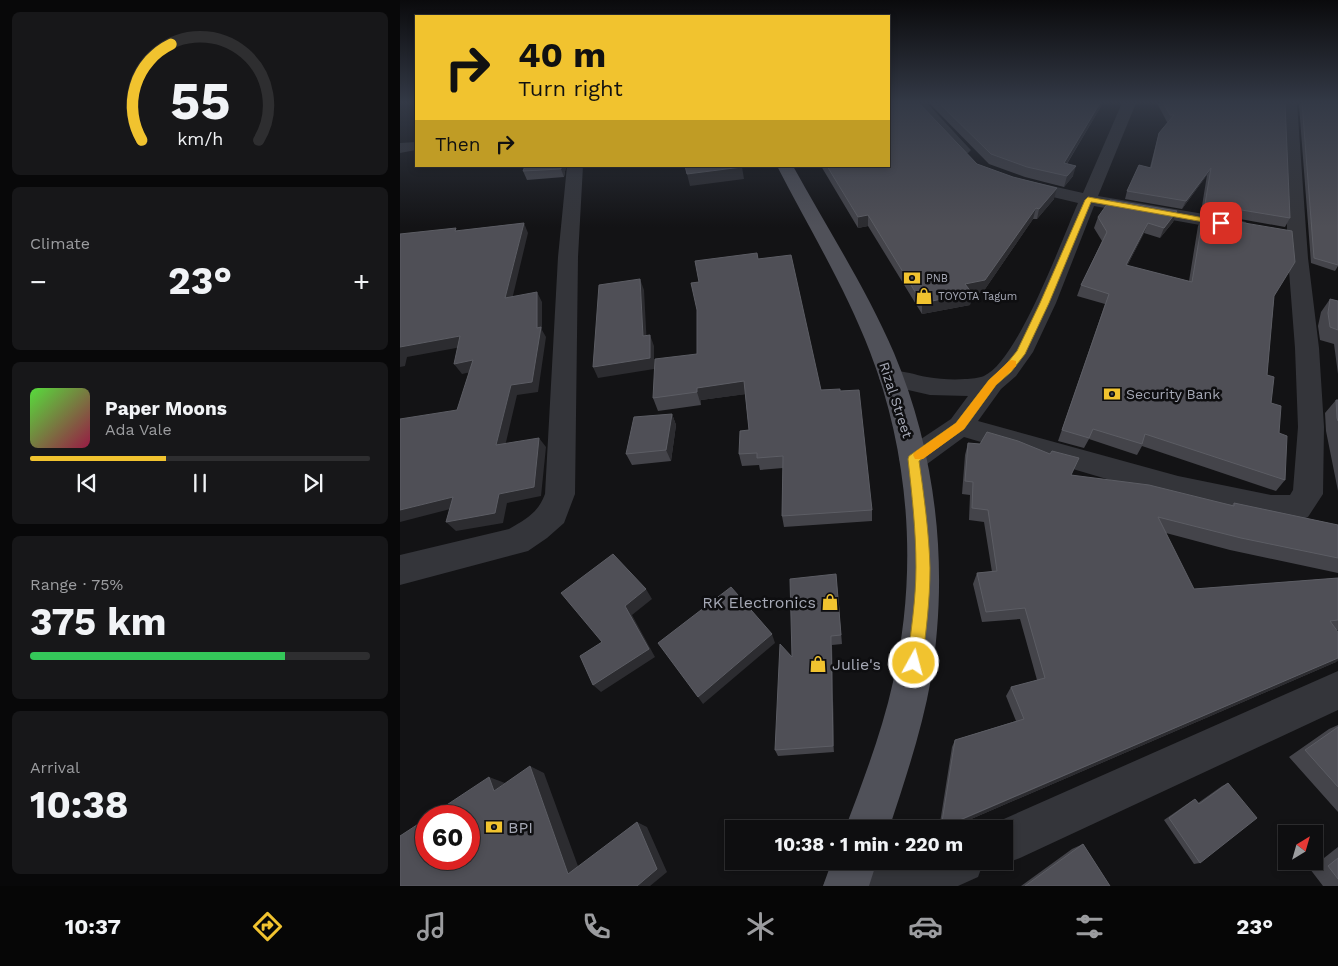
<!DOCTYPE html>
<html lang="en">
<head>
<meta charset="utf-8">
<style>
	body { margin:0; font-family:"Work Sans",sans-serif; background:#171719; color:#f1f3f6; height:100vh; display:flex; flex-direction:column; font-size:19px; white-space:nowrap }
	* { box-sizing:border-box; margin:0 }
	p { font-size:16px; color:#9b9c9f }
	.icon { flex:none; width:28px; height:28px; fill:none; stroke:currentColor; stroke-width:2; stroke-linecap:round; stroke-linejoin:round }
	.map { position:relative; flex:1; overflow:hidden }
	.details { display:flex; flex-direction:column; gap:12px; padding:12px; background:#080809; width:400px }
	.details>* { flex:none }
	.hud { position:absolute; left:15px; top:15px; width:475px; height:152px; border-radius:0px; box-shadow:0 2px 8px #0003,0 0 0 1px #2e2e30; background:#f1c32f; color:#111; overflow:hidden }
	.needle { width:32px; rotate:37deg }
	.buttons { position:absolute; left:878px; top:825px; display:grid; gap:10px }
	.buttons a { display:grid; place-items:center; width:45px; height:45px; border-radius:0px; background:#0e0e10; box-shadow:0 2px 8px #0003,0 0 0 1px #2e2e30; font-size:25px }
	.speed { position:absolute; left:15px; top:805px; display:flex; gap:10px; font-size:25px; font-weight:700; text-align:center }
	.speed>* { display:grid; place-content:center; width:65px; height:65px; border-radius:50%; background:#0e0e10; box-shadow:0 2px 8px #0003,0 0 0 1px #2e2e30; line-height:1 }
	.speed .limit { border:8px solid #d22; background:#fff; color:#111 }
	.pin { position:absolute; display:grid; place-items:center; width:42px; height:42px; color:#fff; margin:-21px; border-radius:10px; box-shadow:0 2px 8px #0006 }
	.me { position:absolute; width:55px; margin:-28px; rotate:7deg; stroke-linejoin:round; filter:drop-shadow(0 0 4px #0008) }
	.turn { display:flex; align-items:center; gap:18px; height:105px; padding:0 20px; font-size:22px }
	.turn .icon { width:65px; height:65px; stroke-width:2.5 }
	.turn b { display:block; font-size:35px; line-height:42px }
	.then { display:flex; align-items:center; height:48px; padding:0 20px; background:#0003; gap:10px; font-size:19px }
	.big { font-size:38px; font-weight:700; line-height:1.1 }
	.details .tile { flex:1; display:flex; flex-direction:column; justify-content:center; gap:8px; min-width:0; padding:0 18px; border-radius:8px; background:#171719 }
	.details .dial { align-items:center; gap:0 }
	.dial svg { height:130px; overflow:visible; fill:none; stroke:#2e2e30; stroke-width:7; stroke-linecap:round; text-anchor:middle }
	.dial text { fill:#f1f3f6; stroke:none }
	.song { display:flex; align-items:center; gap:15px }
	.cover { width:60px; height:60px; border-radius:8px; background:linear-gradient(135deg,hsl(110 70% 55%),hsl(340 70% 35%)) }
	.played { height:5px; border-radius:2px; background:linear-gradient(90deg,#f1c32f 40%,#2e2e30 40%) }
	.keys { display:flex; justify-content:space-around; direction:ltr }
	.heat { display:flex; justify-content:space-between; align-items:center; font-size:28px; direction:ltr }
	.charge { height:8px; border-radius:4px; background:linear-gradient(90deg,#34c759 75%,#2e2e30 0) }
	.trip { position:absolute; left:325px; top:820px; width:288px; height:50px; border-radius:0px; background:#0e0e10; box-shadow:0 2px 8px #0003,0 0 0 1px #2e2e30; font-weight:700; line-height:50px; text-align:center }
	.dock { display:flex; height:80px; justify-content:space-around; align-items:center; background:#060606; color:#9b9c9f }
	.dock .icon { width:35px; height:35px }
	.dock .on { color:#f1c32f }
	.dock b { font-size:22px; color:#f1f3f6 }
	main { display:flex; flex:1; min-height:0 }
	.map>svg:first-child { display:block }
	.lines { fill:none; stroke-linecap:round; stroke-linejoin:round }
	.minor { fill:#34353a; fill-rule:evenodd }
	.major { fill:#505159; fill-rule:evenodd }
	.wall { fill:#44444a }
	.shaded-wall { fill:#2c2c30 }
	.building { fill:#4f4f56; stroke:#5c5d64 }
	.route { fill:#f1c32f; stroke:#9d7f1f }
	.slow { fill:#f59e0b }
	.labels { text-anchor:middle; dominant-baseline:central; stroke-width:5; stroke-linejoin:round; paint-order:stroke }
	.far-poi-label { font-size:11px; fill:#a5a8b5; stroke:#0e0e10; text-anchor:start }
	.poi-label { font-size:14px; fill:#a5a8b5; stroke:#0e0e10; text-anchor:start }
	.street-label { font-size:14px; fill:#a5a8b5; stroke:#0e0e10 }
	.near-poi-label { font-size:16px; fill:#a5a8b5; stroke:#0e0e10; text-anchor:start }
</style>
</head>
<body>
<main>
<section class="details">
<div class="tile dial"><svg viewBox="0 0 100 80">
<path d="M14 69A42 42 0 1 1 86 69"/>
<path d="M14 69A42 42 0 0 1 32 10" stroke="#f1c32f"/>
<text x="50" y="56" font-size="32" font-weight="700">55</text>
<text x="50" y="72" font-size="11">km/h</text>
</svg></div>
<div class="tile"><p>Climate</p>
<div class="heat"><a>−</a><b class="big">23°</b><a>+</a></div>
</div>
<div class="tile">
<div class="song"><i class="cover"></i><div><b>Paper Moons</b><p>Ada Vale</p></div></div>
<div class="played"></div>
<div class="keys"><svg class="icon" aria-label="previous" viewBox="0 0 24 24"><path d="M18 5L8 12l10 7zM5 5v14"/></svg><svg class="icon" aria-label="pause" viewBox="0 0 24 24"><path d="M8 5v14M16 5v14"/></svg><svg class="icon" aria-label="next" viewBox="0 0 24 24"><path d="M6 5l10 7-10 7zM19 5v14"/></svg></div>
</div>
<div class="tile"><p>Range · 75%</p><b class="big">375 km</b><div class="charge"></div></div>
<div class="tile"><p>Arrival</p><b class="big">10:38</b></div>
</section>
<div class="map">
<svg width="938" height="886" viewBox="0 0 938 886">
	<rect width="100%" height="100%" fill="#131315"/>
	<g class="lines">
		<path class="minor" d="M513,103H527L568,147L571,150L568,153H558Z
			M722,103H736L698,196L839,220L846,222L848,226L846,230L839,232L694,206L656,303L633,352L616,376L601,389L578,421L778,476L871,495H890L893,490L898,427L895,348L888,258L883,103H897L908,258L919,348L924,427L923,494L908,517L897,521L871,519L778,500L564,437L523,467L513,470L503,467L499,459L503,451L551,419L568,396L530,395L482,384L479,378L482,372C497,368 512,374 527,377C539,379 553,380 565,379C571,379 579,378 584,376C618,361 662,239 678,203L615,188L613,184L615,180L621,179L683,193Z
			M16,142V150L0,153V143Z
			M167,166H183L178,257L175,494L164,523L147,538L128,551L0,585V555L109,529C126,519 138,513 145,494L158,257Z
			M938,671V710L620,858L604,864L597,861H604V829H587L588,826Z
			M457,861H584L578,877L558,886H423L430,870L446,863Z"/>
		<path class="major" d="M377,166H393C427,228 466,288 494,353C537,455 549,570 531,679C522,730 505,780 489,829H445C463,781 482,732 493,682C518,574 510,455 470,352C445,287 409,228 377,166Z
			M432,861H477L469,886H423Z"/>
	</g>
	<path class="wall" d="M529,103H703L667,164L673,176L664,187L625,177L589,164Z
		M757,103H885L890,218L885,227L801,212L807,175L782,209L725,199L727,191L750,167L757,140L759,133L768,122H767Z
		M900,103H913L922,104L938,103V266L935,271L911,263L899,105Z
		M577,164L654,199L637,219H633L583,292L572,294L570,305L522,314L468,226L458,228L421,166H489Z
		M125,166H166L164,177L127,180L123,171Z
		M777,211L773,222L760,238L744,233L727,266L789,281L798,226L803,216L874,296L867,375L871,403L879,433L885,480L876,491L742,446L737,455L689,439L684,448L658,441L705,304L677,296L681,285L702,241L694,228L698,217Z
		M358,259L421,390L440,391L472,510V521L384,527L382,516L383,468L360,470L359,465L342,466L339,454L349,430L345,394L301,400V405L258,411L253,398L297,354L299,282Z
		M930,299L938,301V374L934,344L920,340L918,326L921,312Z
		M936,400H938V491L926,431L925,413Z
		M272,414L276,425L271,461L232,465L226,454Z
		M568,443L671,475L832,505L834,503L938,525V573L830,550L766,533L794,589L938,578V630H936V662L548,829H539L552,747L555,740L616,721L606,696L611,687L637,680L620,619L582,622L573,584L577,573L592,572L584,522L569,520L570,495L562,494L565,455Z
		M436,574L442,644L432,645L434,752L378,756L375,750L392,657Z
		M938,725V812L889,757L929,729Z
		M828,783L800,863L794,864L764,820L790,802L795,799L798,803L822,786Z
		M683,844L710,886H621L672,849Z
		M938,847V886H923L910,869Z"/>
	<path class="shaded-wall" d="M700,103H703L661,173L664,163Z
		M161,166H166L164,177L161,169Z
		M676,166L673,176L664,187L667,176Z
		M342,167L344,179L290,186L287,174Z
		M811,168L807,175L782,209L786,201Z
		M657,188L654,199L637,219L639,209Z
		M636,208L633,219L583,292L572,294L570,305L522,314V303L565,284Z
		M777,211L773,222L760,238L764,228Z
		M468,215V226L458,228V217Z
		M124,223L128,233L110,308L105,298Z
		M748,223L744,233L722,276L726,265Z
		M240,279L244,290L247,347L243,336Z
		M137,292L142,302V330L146,337L138,392L117,395L103,455L96,445L111,385L137,328Z
		M250,335L254,346V369L198,378L193,367Z
		M60,336L67,346L7,357L5,366L0,367V347Z
		M73,360L80,370L62,374L54,364Z
		M344,381L347,394L301,400V405L297,392V388Z
		M272,414L276,425L271,461L266,450Z
		M139,438L146,447L141,496L107,503L103,523L56,531L46,522L99,494Z
		M53,497L62,506L0,522V510Z
		M246,589L252,599L232,615L255,657L201,692L193,685L225,606Z
		M372,634L375,643L303,704L298,697Z
		M431,636L432,645L434,752L433,746Z
		M938,658V661L936,662L548,829H541Z
		M130,766L144,773L182,877L168,874Z
		M89,777L105,783L94,791Z
		M237,822L247,827L267,872L250,886H237Z"/>
	<path class="building" d="M489,103H519L577,164L613,177L657,188L639,209L636,208L585,280L565,284L572,293L522,303L468,215L458,217L427,166H489Z
		M539,103H700L664,163L676,166L667,176L627,167L591,154Z
		M763,103H885L890,218L805,204L811,168L786,201L727,191L739,165L751,168L759,133L774,115H770Z
		M902,103H913L922,104L923,103H938V265L914,258Z
		M125,166H161V169L123,171Z
		M285,166H341L342,167L287,174Z
		M710,200L777,211L764,228L748,223L726,265L792,282L803,216L892,231L895,262L874,296L867,375L874,377L871,403L881,406L879,433L887,436L885,480L745,434L742,444L693,429L689,438L662,430L709,294L681,285L707,232L698,217Z
		M124,223L105,298L137,292V328L141,327L132,382L111,385L96,445L139,438L134,487L99,494L95,513L46,522L53,497L0,510V419L57,410L73,360L54,364L60,336L0,347V234L56,228L55,231Z
		M357,253L358,259L391,255L421,390L440,389V391L459,390L472,510L382,516L383,456L357,458V453L339,454L340,431L349,430L344,381L297,388V392L253,398L255,359L297,354V310L291,283L299,282L295,261Z
		M240,279L243,336L250,335V358L193,367L199,285Z
		M930,299L938,301V330L930,327L928,313Z
		M936,400H938V421L937,418Z
		M272,414L266,450L226,454L234,417Z
		M587,432L618,441L650,454L652,451L679,458L671,475L749,485L834,506V503L938,525V558L841,538L758,517L794,589L938,578V620L930,621L938,632V658L541,828L555,740L624,719L611,687L645,678L625,608L586,612L577,573L597,571L588,510L572,508L573,482L565,481L568,443L580,444Z
		M213,554L246,589L225,606L249,649L193,685L180,656L202,642L161,593Z
		M436,574L441,635L431,636L433,746L375,750L380,644L392,657L390,579Z
		M331,587L372,634L298,697L258,643Z
		M938,727V787L905,750Z
		M130,766L168,874L237,822L257,869L237,886H0V836L26,819V859H69V816H30L89,777L94,791Z
		M828,783L857,818L800,863L769,818L795,799L799,804Z
		M683,844L710,886H625Z
		M938,858V879L928,866Z"/>
	<linearGradient id="sky" x2="0" y2="1"><stop stop-color="#0a0a0c"/><stop offset="0.45" stop-color="#333946"/><stop offset="1" stop-color="#333946" stop-opacity="0"/></linearGradient>
	<rect width="938" height="227" fill="url(#sky)"/>
	<path class="route" d="M688,197L821,221L825,223L821,225L691,202L649,303L625,354L611,372L596,385L564,429L519,461C524,496 529,532 530,568C530,600 526,632 522,663L520,668L514,671L509,668L507,663C511,631 516,599 516,567C516,531 512,495 508,459L509,456L556,423L589,380L604,367L617,351L640,303L685,200Z"/>
	<path class="slow" d="M612,360L616,361V366L596,385L564,429L523,459H515L513,455L515,452L556,423L589,380L609,361Z"/>
	<defs>
		<g id="bank-bare" transform="scale(1.35)"><path d="M-6-4H6V4H-6ZM0-2.3a2.3 2.3 0 1 0 0 4.6a2.3 2.3 0 1 0 0-4.6Z" fill="#f1c32f" stroke="#0e0e10" stroke-width="2.5" paint-order="stroke"/></g>
		<g id="shop-bare" transform="scale(1.35)"><path d="M-5-2.5h2.3a2.7 3.5 0 0 1 5.4 0H5L5.5 6h-11ZM-1.5-2.5h3a1.5 2.3 0 0 0-3 0Z" fill="#f1c32f" stroke="#0e0e10" stroke-width="2.5" paint-order="stroke"/></g>
	</defs>
	<g fill-rule="evenodd">
		<use href="#bank-bare" x="512" y="278"/>
		<use href="#shop-bare" x="524" y="296"/>
		<use href="#bank-bare" x="712" y="394"/>
		<use href="#shop-bare" x="430" y="602"/>
		<use href="#shop-bare" x="418" y="664"/>
		<use href="#bank-bare" x="94" y="827"/>
	</g>
	<g class="labels">
		<g class="far-poi-label">
			<text x="526" y="278">PNB</text>
			<text x="538" y="296">TOYOTA Tagum</text>
		</g>
		<g class="poi-label">
			<text x="726" y="394">Security Bank</text>
		</g>
		<g class="street-label">
			<text transform="translate(496 400) rotate(72)">Rizal Street</text>
		</g>
		<g class="near-poi-label">
			<text x="416" y="602" text-anchor="end">RK Electronics</text>
			<text x="432" y="664">Julie's</text>
			<text x="108" y="827">BPI</text>
		</g>
	</g>
</svg>
<div class="buttons">
<a><svg class="needle" viewBox="-14 -14 28 28"><path d="M0-13l5 13h-10z" fill="#e53935"/><path d="M0 13l5-13h-10z" fill="#9b9c9f"/></svg></a>
</div>
<div class="speed"><div class="limit">60</div></div>
<div class="pin" style="left:821px;top:223px;background:#d93025"><svg class="icon" aria-label="arrive" viewBox="0 0 24 24"><path d="M6 21V4h12l-3 4 3 4H6"/></svg></div>
<svg class="me" style="left:514px;top:663px" viewBox="-20 -20 40 40"><circle r="17" fill="#f1c32f" stroke="#fff" stroke-width="3"/><path d="M0-11L8 9 0 5-8 9z" fill="#fff"/></svg>
<div class="trip">10:38 · 1 min · 220 m</div>
<div class="hud">
<div class="turn"><svg class="icon" aria-label="right" viewBox="0 0 24 24"><path d="M7 20v-9h11M14 6l5 5-5 5"/></svg><div><b>40 m</b>Turn right</div></div>
<div class="then">Then<svg class="icon" aria-label="right" viewBox="0 0 24 24"><path d="M7 20v-9h11M14 6l5 5-5 5"/></svg></div>
</div>
</div>
</main>
<nav class="dock">
<b>10:37</b>
<svg class="icon on" aria-label="directions" viewBox="0 0 24 24"><path d="M12 3l9 9-9 9-9-9zM9 14v-3h6M13 9l2 2-2 2"/></svg>
<svg class="icon" aria-label="music" viewBox="0 0 24 24"><path d="M9 18V5l10-2v13"/><circle cx="6" cy="18" r="3"/><circle cx="16" cy="16" r="3"/></svg>
<svg class="icon" aria-label="phone" viewBox="0 0 24 24"><path d="M5 4h4l2 5-3 2q2 4 5 5l2-3 5 2v4C11 20 4 13 5 4z"/></svg>
<svg class="icon" aria-label="climate" viewBox="0 0 24 24"><path d="M12 3v18M4 7l16 10M4 17L20 7"/></svg>
<svg class="icon" aria-label="car" viewBox="0 0 24 24"><path d="M5 17H2v-5l4-1 3-4h7l3 4 3 1v5h-3M9 17h6M6 11h13"/><circle cx="7" cy="17" r="2"/><circle cx="17" cy="17" r="2"/></svg>
<svg class="icon" aria-label="filters" viewBox="0 0 24 24"><path d="M4 7h16M4 17h16"/><circle cx="9" cy="7" r="2"/><circle cx="15" cy="17" r="2"/></svg>
<b>23°</b>
</nav>
</body>
</html>
